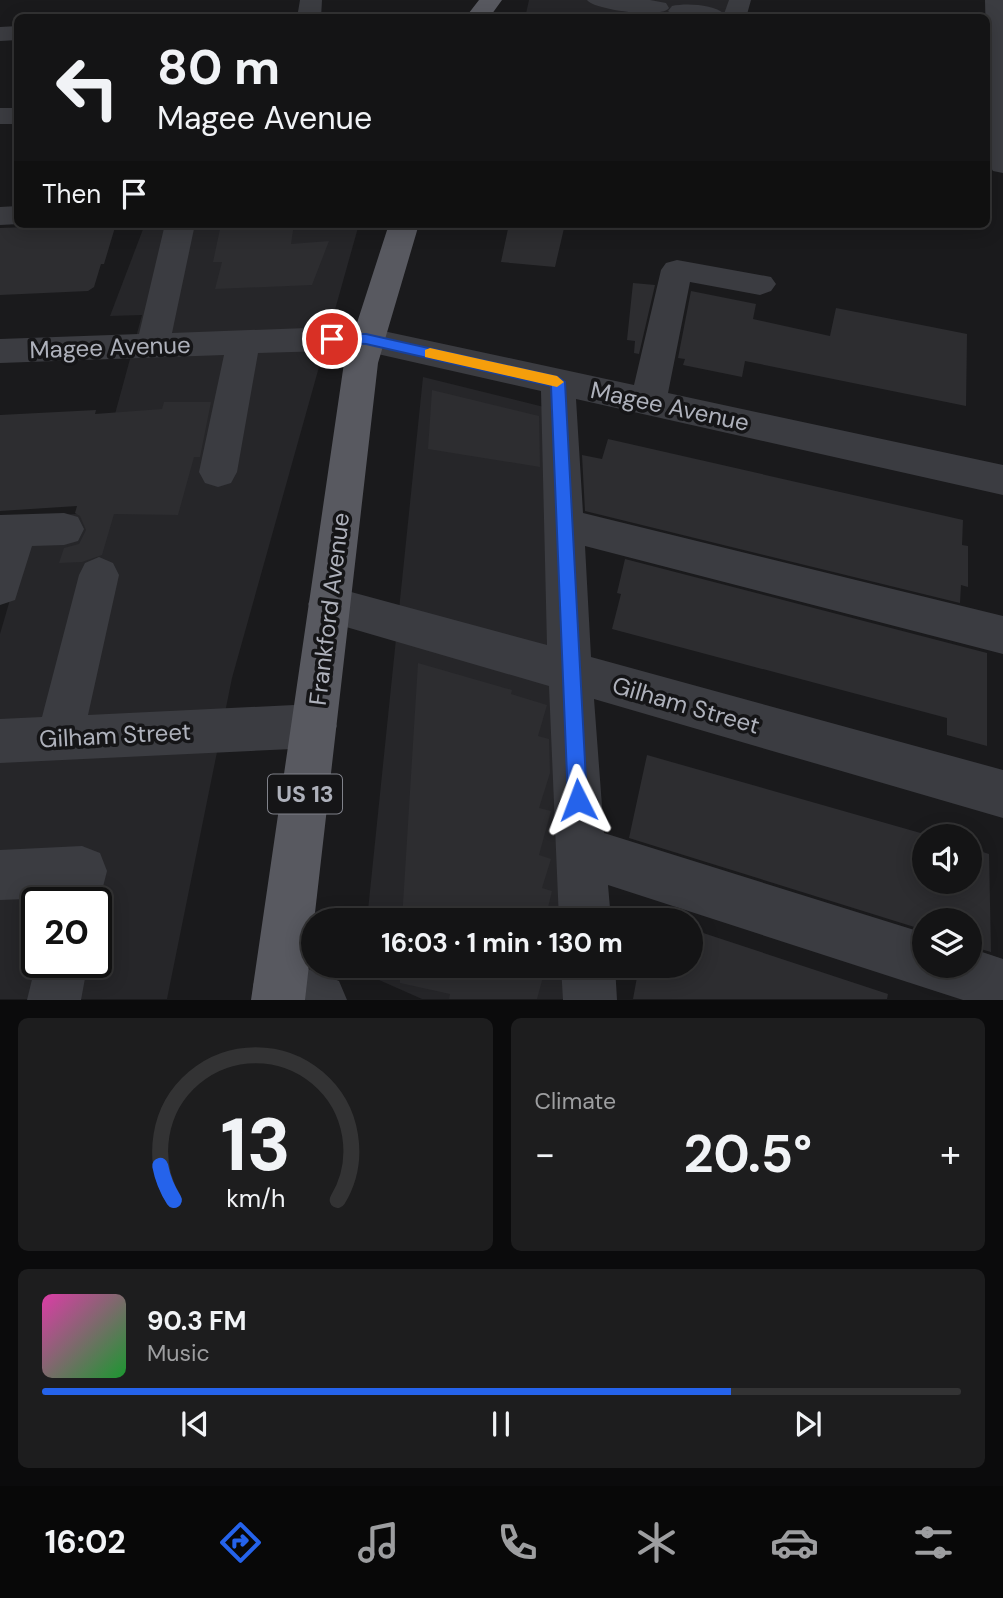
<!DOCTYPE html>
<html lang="en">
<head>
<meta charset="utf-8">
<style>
	body { margin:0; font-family:"DM Sans",sans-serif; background:#1d1d1e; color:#f1f3f6; height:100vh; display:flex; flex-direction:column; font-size:26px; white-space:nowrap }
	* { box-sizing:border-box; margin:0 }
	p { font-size:23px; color:#9d9ea0 }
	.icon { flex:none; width:38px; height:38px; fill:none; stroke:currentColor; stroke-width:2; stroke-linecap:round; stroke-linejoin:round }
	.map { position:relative; height:1000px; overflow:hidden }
	.details { display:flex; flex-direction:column; gap:18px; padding:18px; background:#0b0b0c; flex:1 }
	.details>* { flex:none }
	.hud { position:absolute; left:14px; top:14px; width:976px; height:214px; border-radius:10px; box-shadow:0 4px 18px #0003,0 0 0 2px #333334; background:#141415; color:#f1f3f6; overflow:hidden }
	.fabs { position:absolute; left:912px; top:824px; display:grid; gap:14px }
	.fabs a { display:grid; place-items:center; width:70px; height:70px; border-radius:50%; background:#141415; box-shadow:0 4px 18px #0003,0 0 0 2px #333334; font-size:35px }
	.speed { position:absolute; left:21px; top:887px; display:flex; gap:14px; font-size:35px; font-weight:700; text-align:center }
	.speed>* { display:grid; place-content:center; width:91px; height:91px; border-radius:50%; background:#141415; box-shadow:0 4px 18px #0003,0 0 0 2px #333334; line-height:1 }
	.speed .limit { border:4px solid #111; border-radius:10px; background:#fff; color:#111 }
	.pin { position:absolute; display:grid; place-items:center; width:60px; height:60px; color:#fff; margin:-30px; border:4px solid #fff; border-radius:50%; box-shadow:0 2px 7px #0007 }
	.me { position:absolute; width:77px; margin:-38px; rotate:357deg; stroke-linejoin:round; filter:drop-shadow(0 0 5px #0008) }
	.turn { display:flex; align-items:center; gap:24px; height:147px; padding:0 28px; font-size:32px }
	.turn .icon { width:91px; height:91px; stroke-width:2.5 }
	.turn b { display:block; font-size:49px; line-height:60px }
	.then { display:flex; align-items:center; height:66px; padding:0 28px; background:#0003; gap:14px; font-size:26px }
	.big { font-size:52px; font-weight:700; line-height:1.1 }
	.details .widget { flex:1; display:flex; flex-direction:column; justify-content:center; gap:10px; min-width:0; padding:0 24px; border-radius:10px; background:#1d1d1e }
	.details .dial { align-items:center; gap:0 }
	.dial svg { height:182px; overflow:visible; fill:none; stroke:#333334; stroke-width:7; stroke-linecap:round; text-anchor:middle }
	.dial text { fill:#f1f3f6; stroke:none }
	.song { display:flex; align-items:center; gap:21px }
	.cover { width:84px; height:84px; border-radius:10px; background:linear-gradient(135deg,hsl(320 70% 55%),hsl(130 70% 35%)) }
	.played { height:7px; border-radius:4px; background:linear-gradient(90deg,#2563eb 75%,#333334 75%) }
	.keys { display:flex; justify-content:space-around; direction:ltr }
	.heat { display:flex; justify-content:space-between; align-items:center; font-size:38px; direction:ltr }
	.details .tiles { flex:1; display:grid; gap:18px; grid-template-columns:1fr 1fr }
	.widget:last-child { grid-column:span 2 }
	.trip { position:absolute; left:301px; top:908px; width:402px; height:70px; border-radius:35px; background:#141415; box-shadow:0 4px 18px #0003,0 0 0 2px #333334; font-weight:700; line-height:70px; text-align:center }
	.dock { display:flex; height:112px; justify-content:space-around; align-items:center; background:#080808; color:#9d9ea0 }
	.dock .icon { width:49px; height:49px }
	.dock .active { color:#2563eb }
	.dock b { font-size:32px; color:#f1f3f6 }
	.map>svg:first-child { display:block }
	.built { fill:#262629; fill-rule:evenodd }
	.building { fill:#2d2d30 }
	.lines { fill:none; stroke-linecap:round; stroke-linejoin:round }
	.minor { fill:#3b3c41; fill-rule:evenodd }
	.major { fill:#585960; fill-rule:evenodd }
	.route { fill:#2563eb; stroke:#184099; stroke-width:2 }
	.slow { fill:#f59e0b }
	.labels { text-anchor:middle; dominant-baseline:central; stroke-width:7; stroke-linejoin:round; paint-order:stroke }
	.shield { fill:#151517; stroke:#80828a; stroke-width:2 }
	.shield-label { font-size:23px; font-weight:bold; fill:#aeb1bb }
	.street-label { font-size:24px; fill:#aeb1bb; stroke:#151517 }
</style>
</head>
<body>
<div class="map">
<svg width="1003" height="1000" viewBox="0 0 1003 1000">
	<rect width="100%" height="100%" fill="#1a1a1c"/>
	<path class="built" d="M529,0H733L727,17L525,18Z
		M145,224H359L232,678L167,999H0V634L34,517L88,513L142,315L110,316ZM37,903H96V962H37Z
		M423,377L548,408L570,920H367Z
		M362,966H571L573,999H422L361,972Z"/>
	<path class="building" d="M116,224L104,264H101L94,287L88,291L0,295V228Z
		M221,224H294L291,244L329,241L312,285L215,289L222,262H213Z
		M509,224H565L555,267L501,262Z
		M633,283L655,285L639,354L634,353L635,341L627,340Z
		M691,291L756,304L753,319L830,336L836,308L967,334L966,406L745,361L742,377L683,365L685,359L678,358Z
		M432,390L539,416L540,467L428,449Z
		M164,402H211L200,457H194L178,515L114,514L102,555L82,562L59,563L64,548L79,544L86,530L80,516L75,513L77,506L0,511V415L96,410L95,414L162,409Z
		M608,439L963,520L962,545L968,546V587L961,585L960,603L585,511L582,455L602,459Z
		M625,559L987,653V746L947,735V718L612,629L621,594L617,593Z
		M418,663L512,690L511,694L547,705L538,736L549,739L550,773L539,808L551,811L539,855L551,859L542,888L552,891L545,920H402Z
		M647,755L931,836H924V882H970V848L989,854L991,952L970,946V920H924V930L629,838Z
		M691,929L888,994L887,999H633L639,966H691Z
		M400,966H546L537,999H449L450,994L400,983Z"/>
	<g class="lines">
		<path class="minor" d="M300,0H322L321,18H297Z
			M587,0H650L666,3L669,8C662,19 594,10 587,0Z
			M729,0H751L746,18H678L668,11L672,6C685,3 714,4 724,14Z
			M985,0H1003V173L993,171L989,165Z
			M18,26V40L0,41V27Z
			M0,108H18V124H0Z
			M18,206L19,224L0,225V207Z
			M165,224H195L172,333L360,326L634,385L661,270L666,263L677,260L771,277L776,284L771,291L760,295L690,282L668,393L1003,465V495L576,399L583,513L1003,616V654L585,546L591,657L1003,770V818L594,699L604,833L924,933V966H970V948L1003,959V1000H963L608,885L611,920H559L549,686L329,622L314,617L308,604L314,591L329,586L547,645L541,391L360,350L258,353L237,472L231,483L218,487L205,483L199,472L224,355L0,363V339L139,334Z
			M64,513L78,517L84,529L78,541L64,545L32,546L15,600L0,605V515Z
			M99,557L113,563L119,575L88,715L314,704L330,711L337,726L330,741L314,748L0,763V719L42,717L79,575L85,563Z
			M82,846L100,853L107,871L96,914V903H49L51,898L0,900V850Z
			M280,958L339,981L347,1000H259L253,985L261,966Z
			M37,959V962H88L81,1000H27Z
			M561,966H615L617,1000H563Z"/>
		<path class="major" d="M479,0H502L489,18H465Z
			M389,224H419L378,363L305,1000H251L344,363Z"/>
	</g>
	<path class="route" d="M332,334H366L558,377L565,382L587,800L585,807L578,810L570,807L568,800L551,386L366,344L327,342L325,339Z"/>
	<path class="slow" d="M430,348L557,376L564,382L557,387L425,357V350Z"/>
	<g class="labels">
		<rect class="shield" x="268" y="774.5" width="74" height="39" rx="5"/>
		<g class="shield-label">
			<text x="305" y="794">US 13</text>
		</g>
		<g class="street-label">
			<text transform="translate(110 347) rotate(-2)">Magee Avenue</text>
			<text transform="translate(670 406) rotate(12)">Magee Avenue</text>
			<text transform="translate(329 609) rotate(-83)">Frankford Avenue</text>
			<text transform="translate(686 705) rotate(16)">Gilham Street</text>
			<text transform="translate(115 735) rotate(-3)">Gilham Street</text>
		</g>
	</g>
</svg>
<div class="fabs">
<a><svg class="icon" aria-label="sound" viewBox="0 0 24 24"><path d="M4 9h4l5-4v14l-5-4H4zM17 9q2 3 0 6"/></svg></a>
<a><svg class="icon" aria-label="layers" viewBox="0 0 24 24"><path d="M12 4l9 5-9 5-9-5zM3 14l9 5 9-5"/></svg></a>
</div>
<div class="speed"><div class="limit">20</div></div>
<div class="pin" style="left:332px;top:339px;background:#d93025"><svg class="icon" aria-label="arrive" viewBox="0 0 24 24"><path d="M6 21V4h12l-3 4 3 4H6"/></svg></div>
<svg class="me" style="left:578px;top:800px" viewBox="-20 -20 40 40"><path d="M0-17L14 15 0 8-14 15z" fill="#2563eb" stroke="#fff" stroke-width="4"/></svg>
<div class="trip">16:03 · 1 min · 130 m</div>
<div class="hud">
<div class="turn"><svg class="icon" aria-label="left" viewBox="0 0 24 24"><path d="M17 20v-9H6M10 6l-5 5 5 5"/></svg><div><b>80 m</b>Magee Avenue</div></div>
<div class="then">Then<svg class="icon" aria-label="arrive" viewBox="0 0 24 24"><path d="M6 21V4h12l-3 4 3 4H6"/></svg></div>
</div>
</div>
<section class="details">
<div class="tiles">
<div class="widget dial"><svg viewBox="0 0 100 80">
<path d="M14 69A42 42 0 1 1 86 69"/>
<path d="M14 69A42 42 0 0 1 8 54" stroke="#2563eb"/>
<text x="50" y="56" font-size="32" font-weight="700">13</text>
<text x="50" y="72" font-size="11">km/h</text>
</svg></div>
<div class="widget"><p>Climate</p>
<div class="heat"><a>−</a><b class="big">20.5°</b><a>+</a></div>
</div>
<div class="widget">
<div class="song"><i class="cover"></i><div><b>90.3 FM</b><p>Music</p></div></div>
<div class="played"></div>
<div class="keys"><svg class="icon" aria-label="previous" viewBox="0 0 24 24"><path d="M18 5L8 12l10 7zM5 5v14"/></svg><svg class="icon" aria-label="pause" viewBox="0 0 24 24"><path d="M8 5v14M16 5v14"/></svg><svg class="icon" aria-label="next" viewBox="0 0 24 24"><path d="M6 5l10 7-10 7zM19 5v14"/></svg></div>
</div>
</div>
</section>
<nav class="dock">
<b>16:02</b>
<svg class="icon active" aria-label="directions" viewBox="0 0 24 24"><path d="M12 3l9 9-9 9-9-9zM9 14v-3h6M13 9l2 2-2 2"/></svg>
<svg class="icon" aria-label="music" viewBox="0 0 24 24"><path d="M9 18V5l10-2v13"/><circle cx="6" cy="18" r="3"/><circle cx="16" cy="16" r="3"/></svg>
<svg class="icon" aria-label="phone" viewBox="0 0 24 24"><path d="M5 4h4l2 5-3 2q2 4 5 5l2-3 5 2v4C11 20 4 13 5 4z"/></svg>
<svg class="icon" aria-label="climate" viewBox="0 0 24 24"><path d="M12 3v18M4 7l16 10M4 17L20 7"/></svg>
<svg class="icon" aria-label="car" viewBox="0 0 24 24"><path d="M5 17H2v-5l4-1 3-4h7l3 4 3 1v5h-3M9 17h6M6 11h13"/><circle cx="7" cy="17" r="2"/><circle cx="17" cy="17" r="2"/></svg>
<svg class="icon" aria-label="filters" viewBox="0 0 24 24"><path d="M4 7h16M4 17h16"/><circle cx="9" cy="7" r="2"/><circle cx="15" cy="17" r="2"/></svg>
</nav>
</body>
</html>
